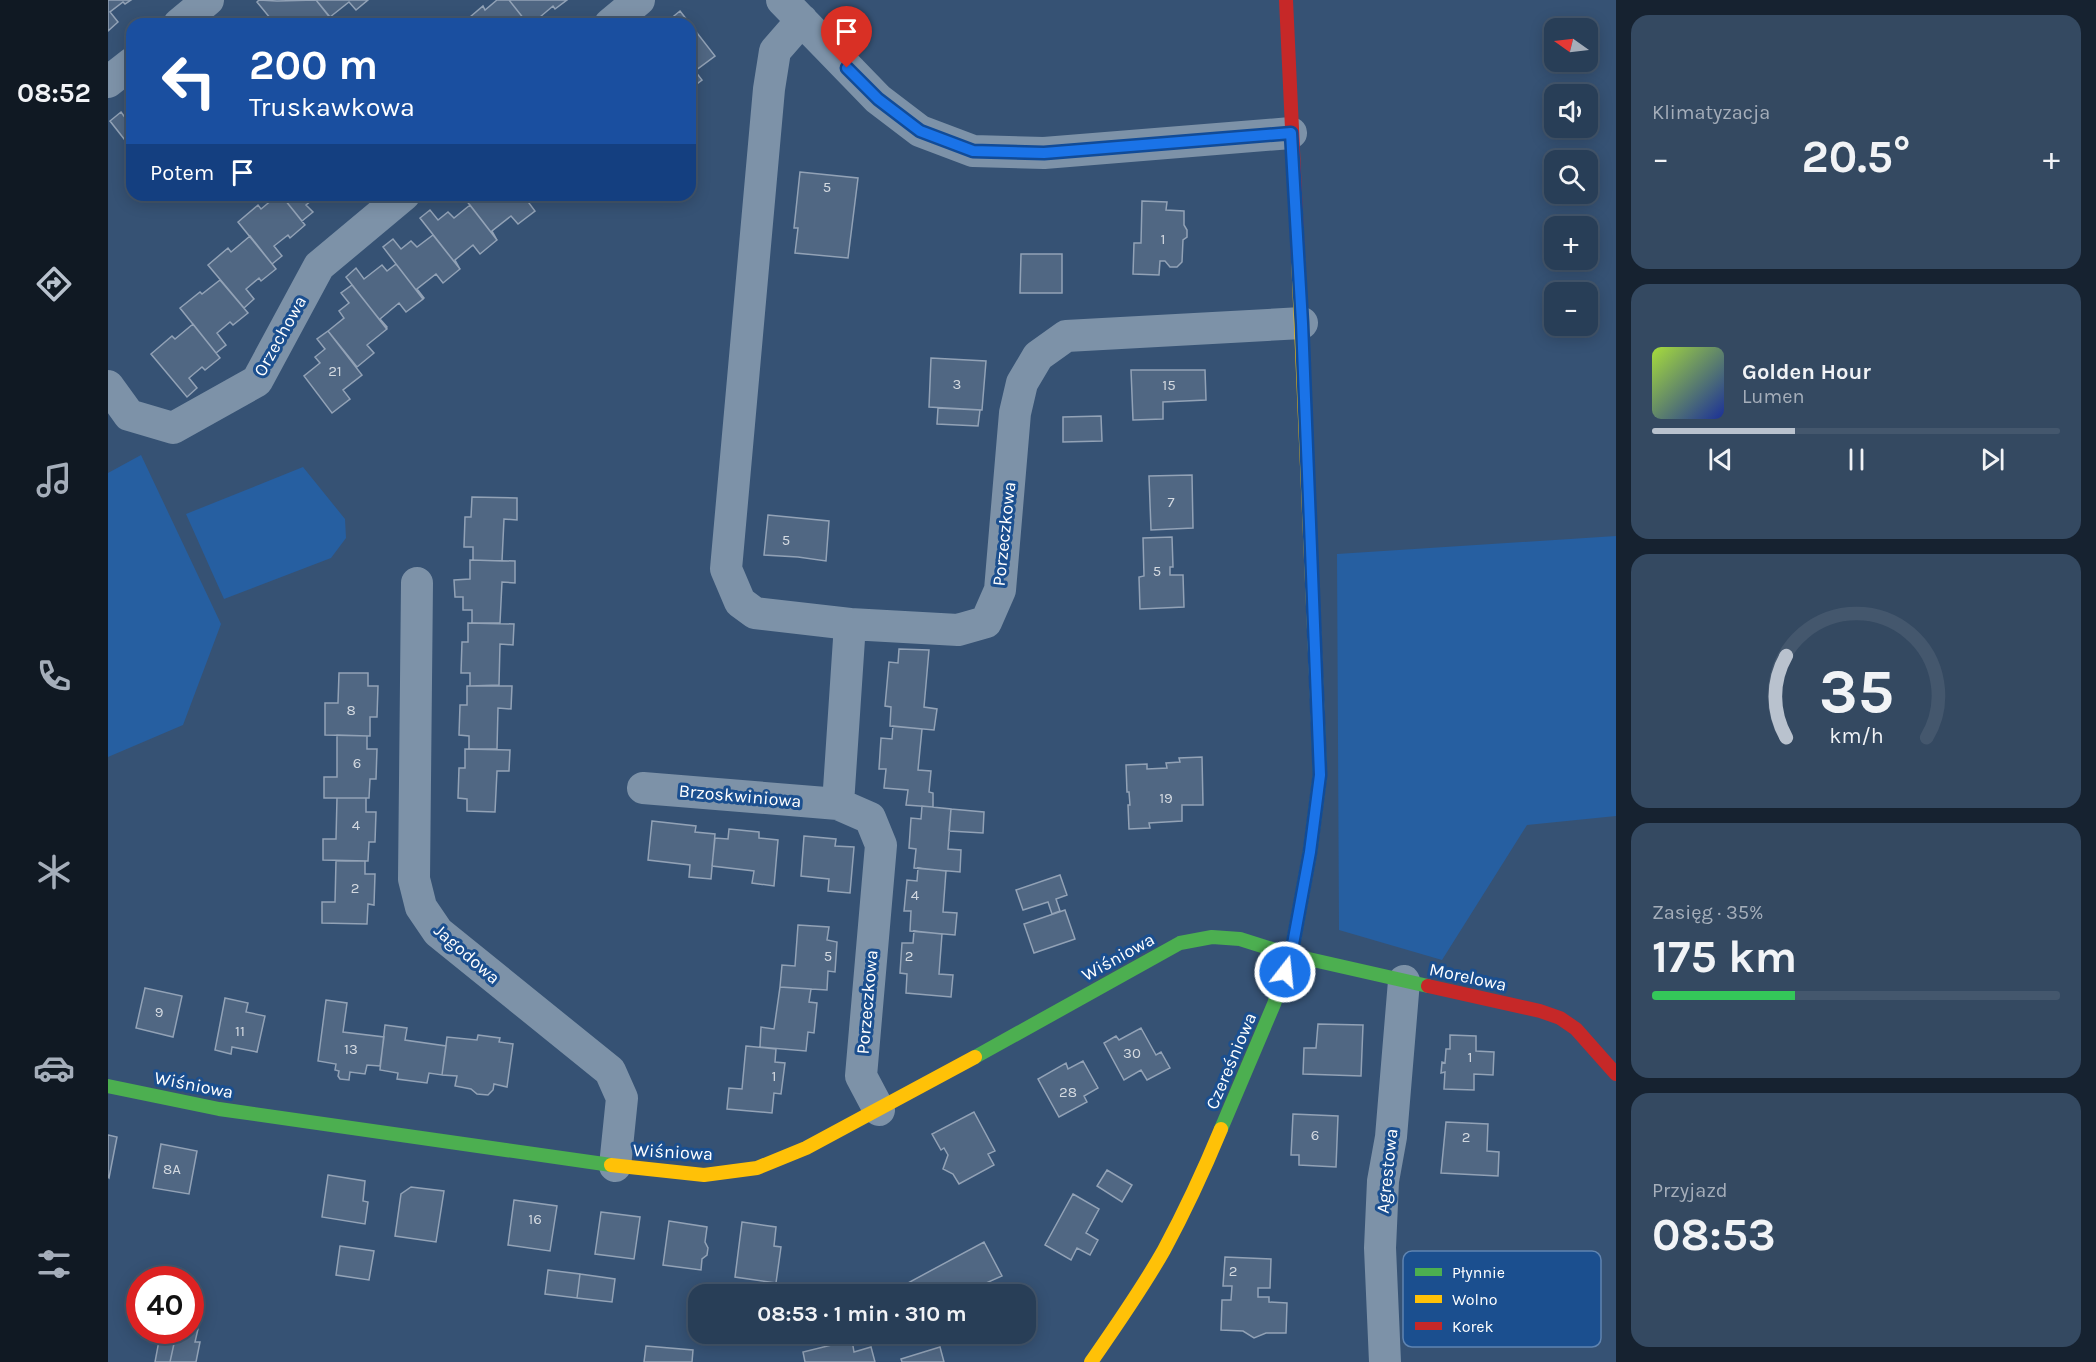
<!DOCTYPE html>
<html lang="pl">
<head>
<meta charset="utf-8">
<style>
	body { margin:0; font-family:Karla,sans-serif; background:#344961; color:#f1f3f6; height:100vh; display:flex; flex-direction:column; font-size:22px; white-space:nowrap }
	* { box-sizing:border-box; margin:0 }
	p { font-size:20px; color:#a5aeba }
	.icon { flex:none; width:33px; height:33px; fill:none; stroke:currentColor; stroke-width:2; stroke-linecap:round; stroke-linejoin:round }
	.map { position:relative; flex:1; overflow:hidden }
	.panel { display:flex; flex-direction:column; gap:15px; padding:15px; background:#162230; width:480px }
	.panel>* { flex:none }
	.banner { position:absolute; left:18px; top:18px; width:570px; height:183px; border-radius:18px; box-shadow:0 3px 15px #0003,0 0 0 2px #44576d; background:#1a4fa0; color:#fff; overflow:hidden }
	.needle { width:39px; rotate:284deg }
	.fabs { position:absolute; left:1436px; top:18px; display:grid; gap:12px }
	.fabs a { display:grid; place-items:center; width:54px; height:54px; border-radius:12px; background:#283e57; box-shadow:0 3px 15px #0003,0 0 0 2px #44576d; font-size:30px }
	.speed { position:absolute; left:18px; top:1266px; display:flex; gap:12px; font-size:30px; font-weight:700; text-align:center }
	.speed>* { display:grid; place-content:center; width:78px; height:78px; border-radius:50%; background:#283e57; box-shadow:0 3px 15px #0003,0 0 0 2px #44576d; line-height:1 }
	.speed .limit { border:9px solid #d22; background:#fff; color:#111 }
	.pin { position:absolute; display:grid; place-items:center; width:51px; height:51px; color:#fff; margin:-62px -26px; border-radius:50% 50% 50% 0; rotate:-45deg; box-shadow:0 0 6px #0007 }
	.pin .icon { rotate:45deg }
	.me { position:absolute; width:66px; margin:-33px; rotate:16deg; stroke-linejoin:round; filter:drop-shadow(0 0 4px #0008) }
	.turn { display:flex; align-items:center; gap:21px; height:126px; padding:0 24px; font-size:27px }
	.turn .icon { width:78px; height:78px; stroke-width:2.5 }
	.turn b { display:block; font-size:42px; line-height:51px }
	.then { display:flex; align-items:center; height:57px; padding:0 24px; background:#0003; gap:12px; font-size:22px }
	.big { font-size:45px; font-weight:700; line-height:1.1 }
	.panel .card { flex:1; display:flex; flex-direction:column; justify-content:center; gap:9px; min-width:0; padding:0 21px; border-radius:18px; background:#344961 }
	.panel .dial { align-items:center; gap:0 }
	.dial svg { height:156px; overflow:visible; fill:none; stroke:#44576d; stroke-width:7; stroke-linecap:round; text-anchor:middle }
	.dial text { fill:#f1f3f6; stroke:none }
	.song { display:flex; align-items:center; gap:18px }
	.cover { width:72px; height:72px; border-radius:9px; background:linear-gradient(135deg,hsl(80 70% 55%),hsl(230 70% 35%)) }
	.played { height:6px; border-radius:3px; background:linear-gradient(90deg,#b9c2ce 35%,#44576d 35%) }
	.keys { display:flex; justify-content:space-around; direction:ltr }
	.heat { display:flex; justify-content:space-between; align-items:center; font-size:33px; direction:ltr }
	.charge { height:9px; border-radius:4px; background:linear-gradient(90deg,#34c759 35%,#44576d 0) }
	.trip { position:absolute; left:580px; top:1284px; width:348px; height:60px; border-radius:18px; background:#283e57; box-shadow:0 3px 15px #0003,0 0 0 2px #44576d; font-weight:700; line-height:60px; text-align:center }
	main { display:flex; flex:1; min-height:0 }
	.menu { display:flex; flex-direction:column; width:108px; justify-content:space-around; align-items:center; background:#101923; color:#a5aeba }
	.menu .icon { width:42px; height:42px }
	.menu .current { color:#b9c2ce }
	.menu b { font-size:27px; color:#f1f3f6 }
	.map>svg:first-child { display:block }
	.green { fill:#265fa1 }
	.building { fill:#506783; stroke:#92a2b6; stroke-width:1.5 }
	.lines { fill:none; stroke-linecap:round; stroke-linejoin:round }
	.street { stroke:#7d92a8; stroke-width:32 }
	.fast { stroke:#4caf50; stroke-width:14 }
	.slow { stroke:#ffc107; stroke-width:14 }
	.jam { stroke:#c62828; stroke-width:14 }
	.route-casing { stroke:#114b97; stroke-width:15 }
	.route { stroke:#1a73e8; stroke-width:10 }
	.labels { text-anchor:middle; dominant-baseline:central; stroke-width:6; stroke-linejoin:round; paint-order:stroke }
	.number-label { font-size:15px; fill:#d3d9e0 }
	.street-label { font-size:18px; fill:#fff; stroke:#1b4f8f }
	.key { fill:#1b4f8f; stroke:#5f84b1; stroke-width:1.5 }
	.key-label { font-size:16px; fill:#fff }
</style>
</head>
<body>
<main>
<nav class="menu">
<b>08:52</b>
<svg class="icon current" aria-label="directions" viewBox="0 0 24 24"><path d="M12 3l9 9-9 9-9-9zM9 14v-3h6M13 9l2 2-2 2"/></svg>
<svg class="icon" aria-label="music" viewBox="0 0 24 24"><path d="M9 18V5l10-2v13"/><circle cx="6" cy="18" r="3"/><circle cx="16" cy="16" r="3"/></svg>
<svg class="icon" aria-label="phone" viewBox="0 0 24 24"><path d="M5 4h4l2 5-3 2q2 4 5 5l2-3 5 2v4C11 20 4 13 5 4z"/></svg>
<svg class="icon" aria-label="climate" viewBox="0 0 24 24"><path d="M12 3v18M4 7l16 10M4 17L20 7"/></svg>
<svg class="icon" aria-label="car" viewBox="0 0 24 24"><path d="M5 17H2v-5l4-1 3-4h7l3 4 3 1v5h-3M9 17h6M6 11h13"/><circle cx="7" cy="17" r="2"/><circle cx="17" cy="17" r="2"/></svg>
<svg class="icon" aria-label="filters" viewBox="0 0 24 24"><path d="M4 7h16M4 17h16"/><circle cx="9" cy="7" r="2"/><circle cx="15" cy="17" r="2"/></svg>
</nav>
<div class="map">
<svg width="1508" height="1362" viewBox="0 0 1508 1362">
	<rect width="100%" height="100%" fill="#365274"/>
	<path class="green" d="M33,455L113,624L75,725L0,757V473Z
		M195,467L237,519L238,538L223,558L116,599L78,514Z
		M1508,536V816L1419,825L1334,960L1231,930L1229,554Z"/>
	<path class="building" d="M0,0H23L17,4L15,2L2,12L10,22L0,31Z
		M151,0L169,1L208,0L227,24H167L149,2Z
		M208,0H260L248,10L241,2L222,17Z
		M389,0H401L420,24L355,23L375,6L377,10Z
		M401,0H459L447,9L445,6L432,17L438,24H420Z
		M572,11L607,56L587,71L594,80L582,89V24H565L561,20Z
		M13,112L21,123L24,120V149L2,121Z
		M692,172L750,178L740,258L687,253L690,228H686Z
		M170,195H173L197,225L182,238L180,235L166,246L174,256L164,264L130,222L150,205L153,209Z
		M173,195H210L198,205L205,212L194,221Z
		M354,195H415L427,211L410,224L403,216L384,231L389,240Z
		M1034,201L1059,202L1058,210L1076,211V225L1079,230V237L1075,240L1074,262L1069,267H1062L1057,261H1052L1051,275L1025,274L1026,243H1033Z
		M362,205L389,240L372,254L365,245L347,260L352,269L312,218L322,210L330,220L340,212L346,218Z
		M325,235L352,269L335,283L328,274L309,289L316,298L315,299L275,247L285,239L293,249L303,241L309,247Z
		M142,236L168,269L153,281L151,278L138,289L146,299L136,308L100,265L120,248L123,252Z
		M913,254H954V293H912Z
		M288,264L315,299L298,312L291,303L272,319L279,327L278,328L238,277L248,268L256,279L274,265L279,271Z
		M112,280L140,313L125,325L122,322L109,333L118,345L108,353L72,308L92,292L94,294Z
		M244,285L279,329L259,345L266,353L249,367L220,331L236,318L231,311L241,303L233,293Z
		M85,324L112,358L97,370L94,367L81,378L89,388L79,397L43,354L64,336L67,339Z
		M220,331L254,375L235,390L242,399L224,413L196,376L212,363L207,357L217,349L209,339Z
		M823,358L878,361L874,410L821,407Z
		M1023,370H1097L1098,400L1055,402V419L1025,420Z
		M830,408L872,410L870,426L829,424Z
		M993,416L994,441L955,442V417Z
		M1084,475L1085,528L1043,530L1041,476Z
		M364,497L409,498V520L396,519L394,561L365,560V547H356L357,517H363Z
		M660,515L721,521L718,561L690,557L656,555Z
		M1064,537L1065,567H1062V575H1075L1076,607L1032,609L1031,577L1036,576L1035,538Z
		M362,560L407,561V583L394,582L392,623H364V610H355V597H347L346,580L362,579Z
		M360,623L406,624L405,645L392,644L391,685L362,686V673H353L354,642H360Z
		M791,649L821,650L816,707L829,709L826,730L782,726L783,707L777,706L781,662L790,663Z
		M231,673H260V686H270L269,717H262V736L217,735V703H230Z
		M359,686H404L403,709L390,708L389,749H361V736L351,735L352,705H359Z
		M785,726L814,729L810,770L823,771L821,792L825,793V807L798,805L800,790L776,788L778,769H771L773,738L784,739Z
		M229,735L259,736V749H269L268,779H262L261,798H216V777H229Z
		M357,749L402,750L401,771H389L387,812L359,811V799L350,798L351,768H357Z
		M1094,757L1095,805H1074V821L1041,823L1042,828L1021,829L1020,805H1022L1021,792H1019L1018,765L1039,764V769L1059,768L1058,763L1072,762L1071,758Z
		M229,798H258V812H268L267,842H261L260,861L215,860V839H228Z
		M814,806L843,809L840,849L853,850L852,872L806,868L808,849L801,848L803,818L813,819Z
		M843,809L876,812L875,833L841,831Z
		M544,821L588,826L587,832L607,834L603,879L581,877L582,865L540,860Z
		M621,829L651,832V838L670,840L666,886L644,883L646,871L604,866L607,838L620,839Z
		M696,836L728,839L727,846L746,847L742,893L720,891L721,879L693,876Z
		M228,861H257V874H267L266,905L260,904L259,924L214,923V902H227Z
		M810,868L838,871L835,912L849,913L847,935L802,931L803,911H796L799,880L809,881Z
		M952,875L959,895L948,899L952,911L944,914L940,902L915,910L908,890Z
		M957,910L967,939L926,953L916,924Z
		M690,925L721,927L719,940L729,942L727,972L720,971L719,990L672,987L674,965L687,966Z
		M806,931L834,934L831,974L845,975L843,997L798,993L799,974L792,973L794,943H805Z
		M672,987L703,989L701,1002L709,1003L706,1033L700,1032L698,1051L652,1047L653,1027L666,1029Z
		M37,988L74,996L65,1037L28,1028Z
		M117,998L140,1003L138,1012L157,1016L149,1052L124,1047L123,1054L107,1050Z
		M218,1000L239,1003L235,1032L276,1037L272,1066L259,1065L257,1074L242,1072L241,1080L232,1079L230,1076L231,1071L227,1070L228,1064L210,1061Z
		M1210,1024L1255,1025L1253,1076L1195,1074L1196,1048H1208Z
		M277,1025L299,1028L297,1040L338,1046L334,1075L321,1073L319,1083L289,1079L290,1073L272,1070Z
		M1033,1028L1048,1055L1053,1052L1062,1068L1039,1080L1033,1070L1016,1080L996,1043L1008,1036L1011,1040Z
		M370,1035L392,1038L391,1042L405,1044L399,1087L386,1084L385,1090L380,1095L369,1094L363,1089L347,1086L349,1076L334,1075L339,1037L369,1040Z
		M1342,1035L1368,1036V1051L1386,1052L1385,1075L1366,1074V1090L1336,1089L1337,1072L1333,1073L1334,1062L1337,1063L1338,1049H1342Z
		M638,1046L668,1049L667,1062L677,1063L673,1094L666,1093L664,1113L619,1109L621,1088L634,1089Z
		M975,1061L990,1088L976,1096L979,1102L951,1117L930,1079L958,1063L960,1069Z
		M866,1112L887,1151L880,1154L886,1165L851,1184L845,1174L835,1169L840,1155L836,1148L833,1150L824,1134Z
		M1185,1114L1230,1116L1228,1167L1191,1165V1155H1183Z
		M1338,1122L1380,1124L1379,1151L1391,1152L1390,1176L1333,1173Z
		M0,1135L9,1137L1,1178L0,1177Z
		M53,1144L89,1151L81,1194L45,1188Z
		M999,1170L1024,1185L1014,1202L989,1186Z
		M220,1175L257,1181L255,1201L260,1202L257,1224L214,1217Z
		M303,1187L336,1191L328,1242L287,1236L293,1194Z
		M965,1194L991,1209L978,1233L990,1240L982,1255L969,1248L963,1260L937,1245Z
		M406,1200L449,1206L442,1251L400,1245Z
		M493,1212L532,1217L526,1259L487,1254Z
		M561,1221L599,1227L597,1242L600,1248L599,1255L594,1259L593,1270L555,1265Z
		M634,1222L668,1227L666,1246L673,1247L668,1283L627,1277Z
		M876,1242L894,1276L867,1288L865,1284L856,1288L860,1294H803L798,1284Z
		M232,1246L266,1251L261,1280L228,1275Z
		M1117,1257L1163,1259L1162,1288H1150V1297H1161V1302L1179,1303L1178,1333H1158L1146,1338L1135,1331L1113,1330L1114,1300H1123L1124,1286H1115Z
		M440,1270L472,1274L469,1298L437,1294Z
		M472,1274L507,1279L504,1302L469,1298Z
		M82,1308L87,1309L83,1328L90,1329L87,1342H92L88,1362H62L69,1330H82Z
		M53,1330H69L62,1362H47Z
		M744,1340L746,1352L763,1347L767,1362H697L695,1352Z
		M538,1346L585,1350L584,1362H536Z
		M832,1347L836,1362H794L793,1359Z"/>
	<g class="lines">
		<path class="street" d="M674,0L770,99L812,131L865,151L936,153L1183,133
			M694,20L667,51L661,89L618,569L632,602L647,613L742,624
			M71,24L100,0
			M502,24L531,0
			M0,82L24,63
			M0,386L21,415L65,428L149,381L211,266L296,195
			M309,583L306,879L313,907L330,932L502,1071L514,1098L507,1166
			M535,788L730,804
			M771,1110L753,1076L773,845L762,818L730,804L742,624L850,630L878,622L892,590L907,413L914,383L930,356L958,336L1194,323
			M1277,1362L1272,1248L1275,1181L1283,1137L1296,981"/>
		<path class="fast" d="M867,1057L1072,943L1104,937L1132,939L1183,955L1320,986
			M0,1086L111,1109L503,1165
			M1113,1129L1166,1004L1183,955L1202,852L1212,775L1210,723"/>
		<path class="slow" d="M1190,257L1210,723
			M503,1165L596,1175L649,1168L698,1148L867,1057
			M983,1362C1008,1326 1034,1289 1056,1250C1077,1211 1096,1170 1113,1129"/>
		<path class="jam" d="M1178,0L1190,257
			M1320,986L1432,1011L1452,1018L1468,1029L1508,1074"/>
	</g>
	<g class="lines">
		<g class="route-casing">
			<path id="route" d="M739,68L770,99L812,131L865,151L936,153L1183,133L1194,323L1212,775L1202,852L1183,955L1177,972"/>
		</g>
		<use href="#route" class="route"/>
	</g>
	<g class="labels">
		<g class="number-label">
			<text x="719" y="187">5</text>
			<text x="1055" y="239">1</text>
			<text x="227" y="371">21</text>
			<text x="849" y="384">3</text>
			<text x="1061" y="385">15</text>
			<text x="1063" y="502">7</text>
			<text x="678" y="540">5</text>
			<text x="1049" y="571">5</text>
			<text x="243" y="710">8</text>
			<text x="249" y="763">6</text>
			<text x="1058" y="798">19</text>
			<text x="248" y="825">4</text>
			<text x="247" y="888">2</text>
			<text x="807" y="895">4</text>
			<text x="720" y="956">5</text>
			<text x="801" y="956">2</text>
			<text x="51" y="1012">9</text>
			<text x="132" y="1031">11</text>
			<text x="243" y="1049">13</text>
			<text x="1024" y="1053">30</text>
			<text x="1362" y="1057">1</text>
			<text x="666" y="1076">1</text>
			<text x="960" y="1092">28</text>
			<text x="1207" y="1135">6</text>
			<text x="1358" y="1137">2</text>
			<text x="64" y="1169">8A</text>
			<text x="427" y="1219">16</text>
			<text x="1125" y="1271">2</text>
		</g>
		<g class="street-label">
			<text transform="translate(172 336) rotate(-61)">Orzechowa</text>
			<text transform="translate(896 534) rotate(-84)">Porzeczkowa</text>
			<text transform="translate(632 796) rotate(5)">Brzoskwiniowa</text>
			<text transform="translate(359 954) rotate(41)">Jagodowa</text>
			<text transform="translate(1010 957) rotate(-29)">Wiśniowa</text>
			<text transform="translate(1360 977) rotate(12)">Morelowa</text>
			<text transform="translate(759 1002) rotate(-85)">Porzeczkowa</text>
			<text transform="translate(1123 1061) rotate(-67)">Czereśniowa</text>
			<text transform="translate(86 1085) rotate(11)">Wiśniowa</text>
			<text transform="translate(565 1152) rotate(3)">Wiśniowa</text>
			<text transform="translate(1279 1171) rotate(-84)">Agrestowa</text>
		</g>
	</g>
	<rect x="1295" y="1251" width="198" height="96" rx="9" class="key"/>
	<rect x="1307" y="1268" width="27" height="8" fill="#4caf50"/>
	<rect x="1307" y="1295" width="27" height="8" fill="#ffc107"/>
	<rect x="1307" y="1322" width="27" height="8" fill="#c62828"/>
	<g class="key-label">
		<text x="1344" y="1278">Płynnie</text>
		<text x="1344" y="1305">Wolno</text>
		<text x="1344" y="1332">Korek</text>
	</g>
</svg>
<div class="fabs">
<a><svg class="needle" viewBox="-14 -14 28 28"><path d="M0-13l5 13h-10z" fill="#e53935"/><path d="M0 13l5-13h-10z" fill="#a5aeba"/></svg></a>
<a><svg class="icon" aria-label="sound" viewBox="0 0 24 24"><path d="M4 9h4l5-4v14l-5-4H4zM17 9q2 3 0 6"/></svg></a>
<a><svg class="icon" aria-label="search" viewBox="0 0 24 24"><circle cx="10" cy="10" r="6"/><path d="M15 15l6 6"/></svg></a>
<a>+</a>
<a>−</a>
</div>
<div class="speed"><div class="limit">40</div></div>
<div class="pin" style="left:739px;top:68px;background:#d93025"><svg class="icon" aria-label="arrive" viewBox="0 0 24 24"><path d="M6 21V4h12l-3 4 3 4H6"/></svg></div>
<svg class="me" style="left:1177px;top:972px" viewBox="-20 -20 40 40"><circle r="17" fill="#1a73e8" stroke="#fff" stroke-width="3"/><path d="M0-11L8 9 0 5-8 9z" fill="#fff"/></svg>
<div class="trip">08:53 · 1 min · 310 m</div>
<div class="banner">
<div class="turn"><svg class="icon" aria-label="left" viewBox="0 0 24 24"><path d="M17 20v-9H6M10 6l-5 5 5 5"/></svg><div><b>200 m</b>Truskawkowa</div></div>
<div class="then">Potem<svg class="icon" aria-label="arrive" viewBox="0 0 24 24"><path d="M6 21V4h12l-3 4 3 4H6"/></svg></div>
</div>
</div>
<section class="panel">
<div class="card"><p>Klimatyzacja</p>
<div class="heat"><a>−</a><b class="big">20.5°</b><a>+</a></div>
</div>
<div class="card">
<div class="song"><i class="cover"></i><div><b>Golden Hour</b><p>Lumen</p></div></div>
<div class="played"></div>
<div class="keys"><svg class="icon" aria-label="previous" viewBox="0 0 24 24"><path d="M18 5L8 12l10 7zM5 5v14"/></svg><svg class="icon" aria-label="pause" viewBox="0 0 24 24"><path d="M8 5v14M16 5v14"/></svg><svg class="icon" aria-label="next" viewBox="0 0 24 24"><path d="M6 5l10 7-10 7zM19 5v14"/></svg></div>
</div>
<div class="card dial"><svg viewBox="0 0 100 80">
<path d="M14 69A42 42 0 1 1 86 69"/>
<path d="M14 69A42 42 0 0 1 14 27" stroke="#b9c2ce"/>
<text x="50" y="56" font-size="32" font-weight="700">35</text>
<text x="50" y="72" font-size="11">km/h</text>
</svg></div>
<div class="card"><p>Zasięg · 35%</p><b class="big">175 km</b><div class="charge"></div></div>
<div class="card"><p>Przyjazd</p><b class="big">08:53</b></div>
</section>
</main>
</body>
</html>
